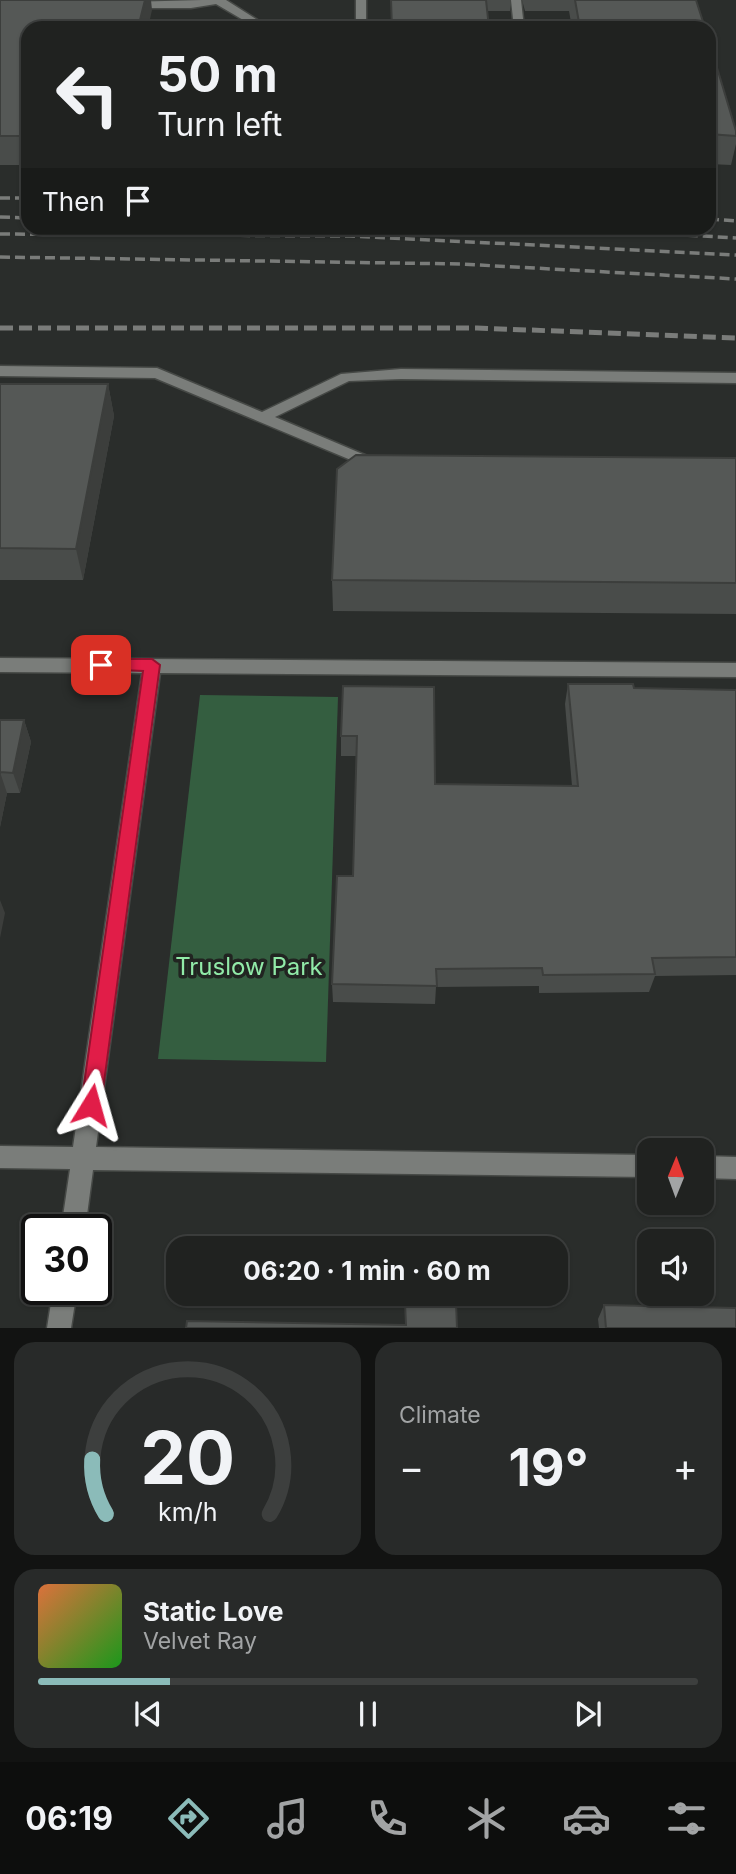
<!DOCTYPE html>
<html lang="en">
<head>
<meta charset="utf-8">
<style>
	body { margin:0; font-family:Inter,sans-serif; background:#282a29; color:#f1f3f6; height:100vh; display:flex; flex-direction:column; font-size:26px; white-space:nowrap }
	* { box-sizing:border-box; margin:0 }
	p { font-size:23px; color:#a2a4a5 }
	.icon { flex:none; width:38px; height:38px; fill:none; stroke:currentColor; stroke-width:2; stroke-linecap:round; stroke-linejoin:round }
	.map { position:relative; height:1328px; overflow:hidden }
	.side { display:flex; flex-direction:column; gap:14px; padding:14px; background:#121312; flex:1 }
	.side>* { flex:none }
	.top-card { position:absolute; left:21px; top:21px; width:695px; height:214px; border-radius:21px; box-shadow:0 2px 5px #0004,0 0 0 2px #3d3f3e; background:#202220; color:#f1f3f6; overflow:hidden }
	.needle { width:46px; rotate:1deg }
	.tools { position:absolute; left:637px; top:1138px; display:grid; gap:14px }
	.tools a { display:grid; place-items:center; width:77px; height:77px; border-radius:14px; background:#202220; box-shadow:0 2px 5px #0004,0 0 0 2px #3d3f3e; font-size:35px }
	.speed { position:absolute; left:21px; top:1214px; display:flex; gap:14px; font-size:35px; font-weight:700; text-align:center }
	.speed>* { display:grid; place-content:center; width:91px; height:91px; border-radius:50%; background:#202220; box-shadow:0 2px 5px #0004,0 0 0 2px #3d3f3e; line-height:1 }
	.speed .limit { border:4px solid #111; border-radius:10px; background:#fff; color:#111 }
	.pin { position:absolute; display:grid; place-items:center; width:60px; height:60px; color:#fff; margin:-30px; border-radius:14px; box-shadow:0 4px 10px #0006 }
	.me { position:absolute; width:77px; margin:-38px; rotate:8deg; stroke-linejoin:round; filter:drop-shadow(0 0 5px #0008) }
	.turn { display:flex; align-items:center; gap:24px; height:147px; padding:0 21px; font-size:32px }
	.turn .icon { width:91px; height:91px; stroke-width:2.5 }
	.turn b { display:block; font-size:49px; line-height:60px }
	.then { display:flex; align-items:center; height:66px; padding:0 21px; background:#0003; gap:14px; font-size:26px }
	.big { font-size:52px; font-weight:700; line-height:1.1 }
	.side .tile { flex:1; display:flex; flex-direction:column; justify-content:center; gap:10px; min-width:0; padding:0 24px; border-radius:21px; background:#282a29 }
	.side .dial { align-items:center; gap:0 }
	.dial svg { height:182px; overflow:visible; fill:none; stroke:#3d3f3e; stroke-width:7; stroke-linecap:round; text-anchor:middle }
	.dial text { fill:#f1f3f6; stroke:none }
	.song { display:flex; align-items:center; gap:21px }
	.cover { width:84px; height:84px; border-radius:10px; background:linear-gradient(135deg,hsl(20 70% 55%),hsl(120 70% 35%)) }
	.played { height:7px; border-radius:4px; background:linear-gradient(90deg,#8bbbb9 20%,#3d3f3e 20%) }
	.keys { display:flex; justify-content:space-around; direction:ltr }
	.heat { display:flex; justify-content:space-between; align-items:center; font-size:38px; direction:ltr }
	.side .tiles { flex:1; display:grid; gap:14px; grid-template-columns:1fr 1fr }
	.tile:last-child { grid-column:span 2 }
	.trip { position:absolute; left:166px; top:1236px; width:402px; height:70px; border-radius:21px; background:#202220; box-shadow:0 2px 5px #0004,0 0 0 2px #3d3f3e; font-weight:700; line-height:70px; text-align:center }
	.menu { display:flex; height:112px; justify-content:space-around; align-items:center; background:#0d0e0d; color:#a2a4a5 }
	.menu .icon { width:49px; height:49px }
	.menu .selected { color:#8bbbb9 }
	.menu b { font-size:32px; color:#f1f3f6 }
	.map>svg:first-child { display:block }
	.green { fill:#345e40 }
	.lines { fill:none; stroke-linecap:round; stroke-linejoin:round }
	.minor-casing { stroke:#464946; stroke-width:3 }
	.minor { fill:#7a7d7a; fill-rule:evenodd }
	.rail-far1 { stroke:#7a7c7a; stroke-width:3.5; stroke-dasharray:10 5; stroke-linecap:butt }
	.rail { stroke:#7a7c7a; stroke-width:5; stroke-dasharray:13 6; stroke-linecap:butt }
	.wall { fill:#494c4a }
	.shaded-wall { fill:#3c3e3c }
	.building { fill:#555856; stroke:#3c3e3c; stroke-width:2 }
	.route { fill:#e11d48; stroke:#92132f; stroke-width:2 }
	.labels { text-anchor:middle; dominant-baseline:central; stroke-width:7; stroke-linejoin:round; paint-order:stroke }
	.park-label { font-size:24px; fill:#91eaa8; stroke:#212421 }
</style>
</head>
<body>
<div class="map">
<svg width="736" height="1328" viewBox="0 0 736 1328">
	<rect width="100%" height="100%" fill="#2a2d2b"/>
	<path class="green" d="M200,695L338,697L326,1062L158,1059Z"/>
	<g class="lines">
		<g class="minor-casing">
			<path id="minor" d="M202,0H226L270,28H257L216,4L191,8H127L122,5L127,2Z
				M356,0H366V28H356Z
				M511,0H521L524,28H514Z
				M0,366L157,368L262,412L341,374L401,369L736,373V383L401,379L349,381L275,417L372,458L382,459L385,463L382,467L370,468L155,378L0,376Z
				M0,658L736,663V677L160,673L96,1147L649,1155V1177L93,1170L85,1230H61L70,1169L0,1168V1146L73,1147L142,673L0,672Z
				M702,1156L736,1157V1179L702,1178Z
				M53,1290H77L71,1328H47Z"/>
		</g>
		<use href="#minor" class="minor"/>
		<path class="rail-far1" d="M0,198H28
			M0,217L28,218
			M709,219L736,221
			M568,228L736,238
			M0,234L350,236L736,255
			M0,257L460,264L736,279"/>
		<path class="rail" d="M0,328H477L736,338"/>
	</g>
	<path class="wall" d="M0,0L152,10L28,28V165H0Z
		M391,0H510V11H487L489,28H391Z
		M522,0H696L705,28H572L569,11H525Z
		M709,41L736,131V144L731,165L709,164Z
		M0,384H108L114,416L83,580H0Z
		M736,458V614L333,611L332,580Z
		M568,684L634,688L736,690V975L655,976L649,992L539,993V986L436,987L435,1004L333,1002L332,984L353,876L357,756H341V736L343,686L435,784L572,786L565,704Z
		M0,720H24L31,742L20,793H7L0,827Z
		M604,1305L736,1328H599L598,1319Z"/>
	<path class="shaded-wall" d="M145,0H151L152,10L148,28H138Z
		M108,384L114,416L83,580L76,549Z
		M24,720L31,742L20,793L13,773Z
		M0,772L7,793L0,827Z
		M0,900L5,913L0,938Z"/>
	<path class="building" d="M0,0H145L138,28H28V136H0Z
		M391,0H486L489,28H392Z
		M575,0H696L705,28H580Z
		M709,41L736,131V136L709,134Z
		M0,384H108L76,549L0,548Z
		M356,455L736,458V583L332,580L337,469Z
		M568,684H633L634,688L736,690V957L652,958L655,974L543,975L542,968L436,969L437,986L332,984L337,876H353L357,736H341L343,686L434,687L435,784L578,786Z
		M0,720H24L13,773L0,772V774Z
		M456,1302L457,1328H186L187,1321L406,1325L405,1303Z
		M604,1305L736,1308V1328H606Z"/>
	<path class="route" d="M101,659H152L160,665L101,1105L98,1111L91,1114L84,1111L81,1105L143,671L96,669L93,665Z"/>
	<g class="labels">
		<g class="park-label">
			<text x="249" y="966">Truslow Park</text>
		</g>
	</g>
</svg>
<div class="tools">
<a><svg class="needle" viewBox="-14 -14 28 28"><path d="M0-13l5 13h-10z" fill="#e53935"/><path d="M0 13l5-13h-10z" fill="#a2a4a5"/></svg></a>
<a><svg class="icon" aria-label="sound" viewBox="0 0 24 24"><path d="M4 9h4l5-4v14l-5-4H4zM17 9q2 3 0 6"/></svg></a>
</div>
<div class="speed"><div class="limit">30</div></div>
<div class="pin" style="left:101px;top:665px;background:#d93025"><svg class="icon" aria-label="arrive" viewBox="0 0 24 24"><path d="M6 21V4h12l-3 4 3 4H6"/></svg></div>
<svg class="me" style="left:91px;top:1105px" viewBox="-20 -20 40 40"><path d="M0-17L14 15 0 8-14 15z" fill="#e11d48" stroke="#fff" stroke-width="4"/></svg>
<div class="trip">06:20 · 1 min · 60 m</div>
<div class="top-card">
<div class="turn"><svg class="icon" aria-label="left" viewBox="0 0 24 24"><path d="M17 20v-9H6M10 6l-5 5 5 5"/></svg><div><b>50 m</b>Turn left</div></div>
<div class="then">Then<svg class="icon" aria-label="arrive" viewBox="0 0 24 24"><path d="M6 21V4h12l-3 4 3 4H6"/></svg></div>
</div>
</div>
<section class="side">
<div class="tiles">
<div class="tile dial"><svg viewBox="0 0 100 80">
<path d="M14 69A42 42 0 1 1 86 69"/>
<path d="M14 69A42 42 0 0 1 8 45" stroke="#8bbbb9"/>
<text x="50" y="56" font-size="32" font-weight="700">20</text>
<text x="50" y="72" font-size="11">km/h</text>
</svg></div>
<div class="tile"><p>Climate</p>
<div class="heat"><a>−</a><b class="big">19°</b><a>+</a></div>
</div>
<div class="tile">
<div class="song"><i class="cover"></i><div><b>Static Love</b><p>Velvet Ray</p></div></div>
<div class="played"></div>
<div class="keys"><svg class="icon" aria-label="previous" viewBox="0 0 24 24"><path d="M18 5L8 12l10 7zM5 5v14"/></svg><svg class="icon" aria-label="pause" viewBox="0 0 24 24"><path d="M8 5v14M16 5v14"/></svg><svg class="icon" aria-label="next" viewBox="0 0 24 24"><path d="M6 5l10 7-10 7zM19 5v14"/></svg></div>
</div>
</div>
</section>
<nav class="menu">
<b>06:19</b>
<svg class="icon selected" aria-label="directions" viewBox="0 0 24 24"><path d="M12 3l9 9-9 9-9-9zM9 14v-3h6M13 9l2 2-2 2"/></svg>
<svg class="icon" aria-label="music" viewBox="0 0 24 24"><path d="M9 18V5l10-2v13"/><circle cx="6" cy="18" r="3"/><circle cx="16" cy="16" r="3"/></svg>
<svg class="icon" aria-label="phone" viewBox="0 0 24 24"><path d="M5 4h4l2 5-3 2q2 4 5 5l2-3 5 2v4C11 20 4 13 5 4z"/></svg>
<svg class="icon" aria-label="climate" viewBox="0 0 24 24"><path d="M12 3v18M4 7l16 10M4 17L20 7"/></svg>
<svg class="icon" aria-label="car" viewBox="0 0 24 24"><path d="M5 17H2v-5l4-1 3-4h7l3 4 3 1v5h-3M9 17h6M6 11h13"/><circle cx="7" cy="17" r="2"/><circle cx="17" cy="17" r="2"/></svg>
<svg class="icon" aria-label="filters" viewBox="0 0 24 24"><path d="M4 7h16M4 17h16"/><circle cx="9" cy="7" r="2"/><circle cx="15" cy="17" r="2"/></svg>
</nav>
</body>
</html>
